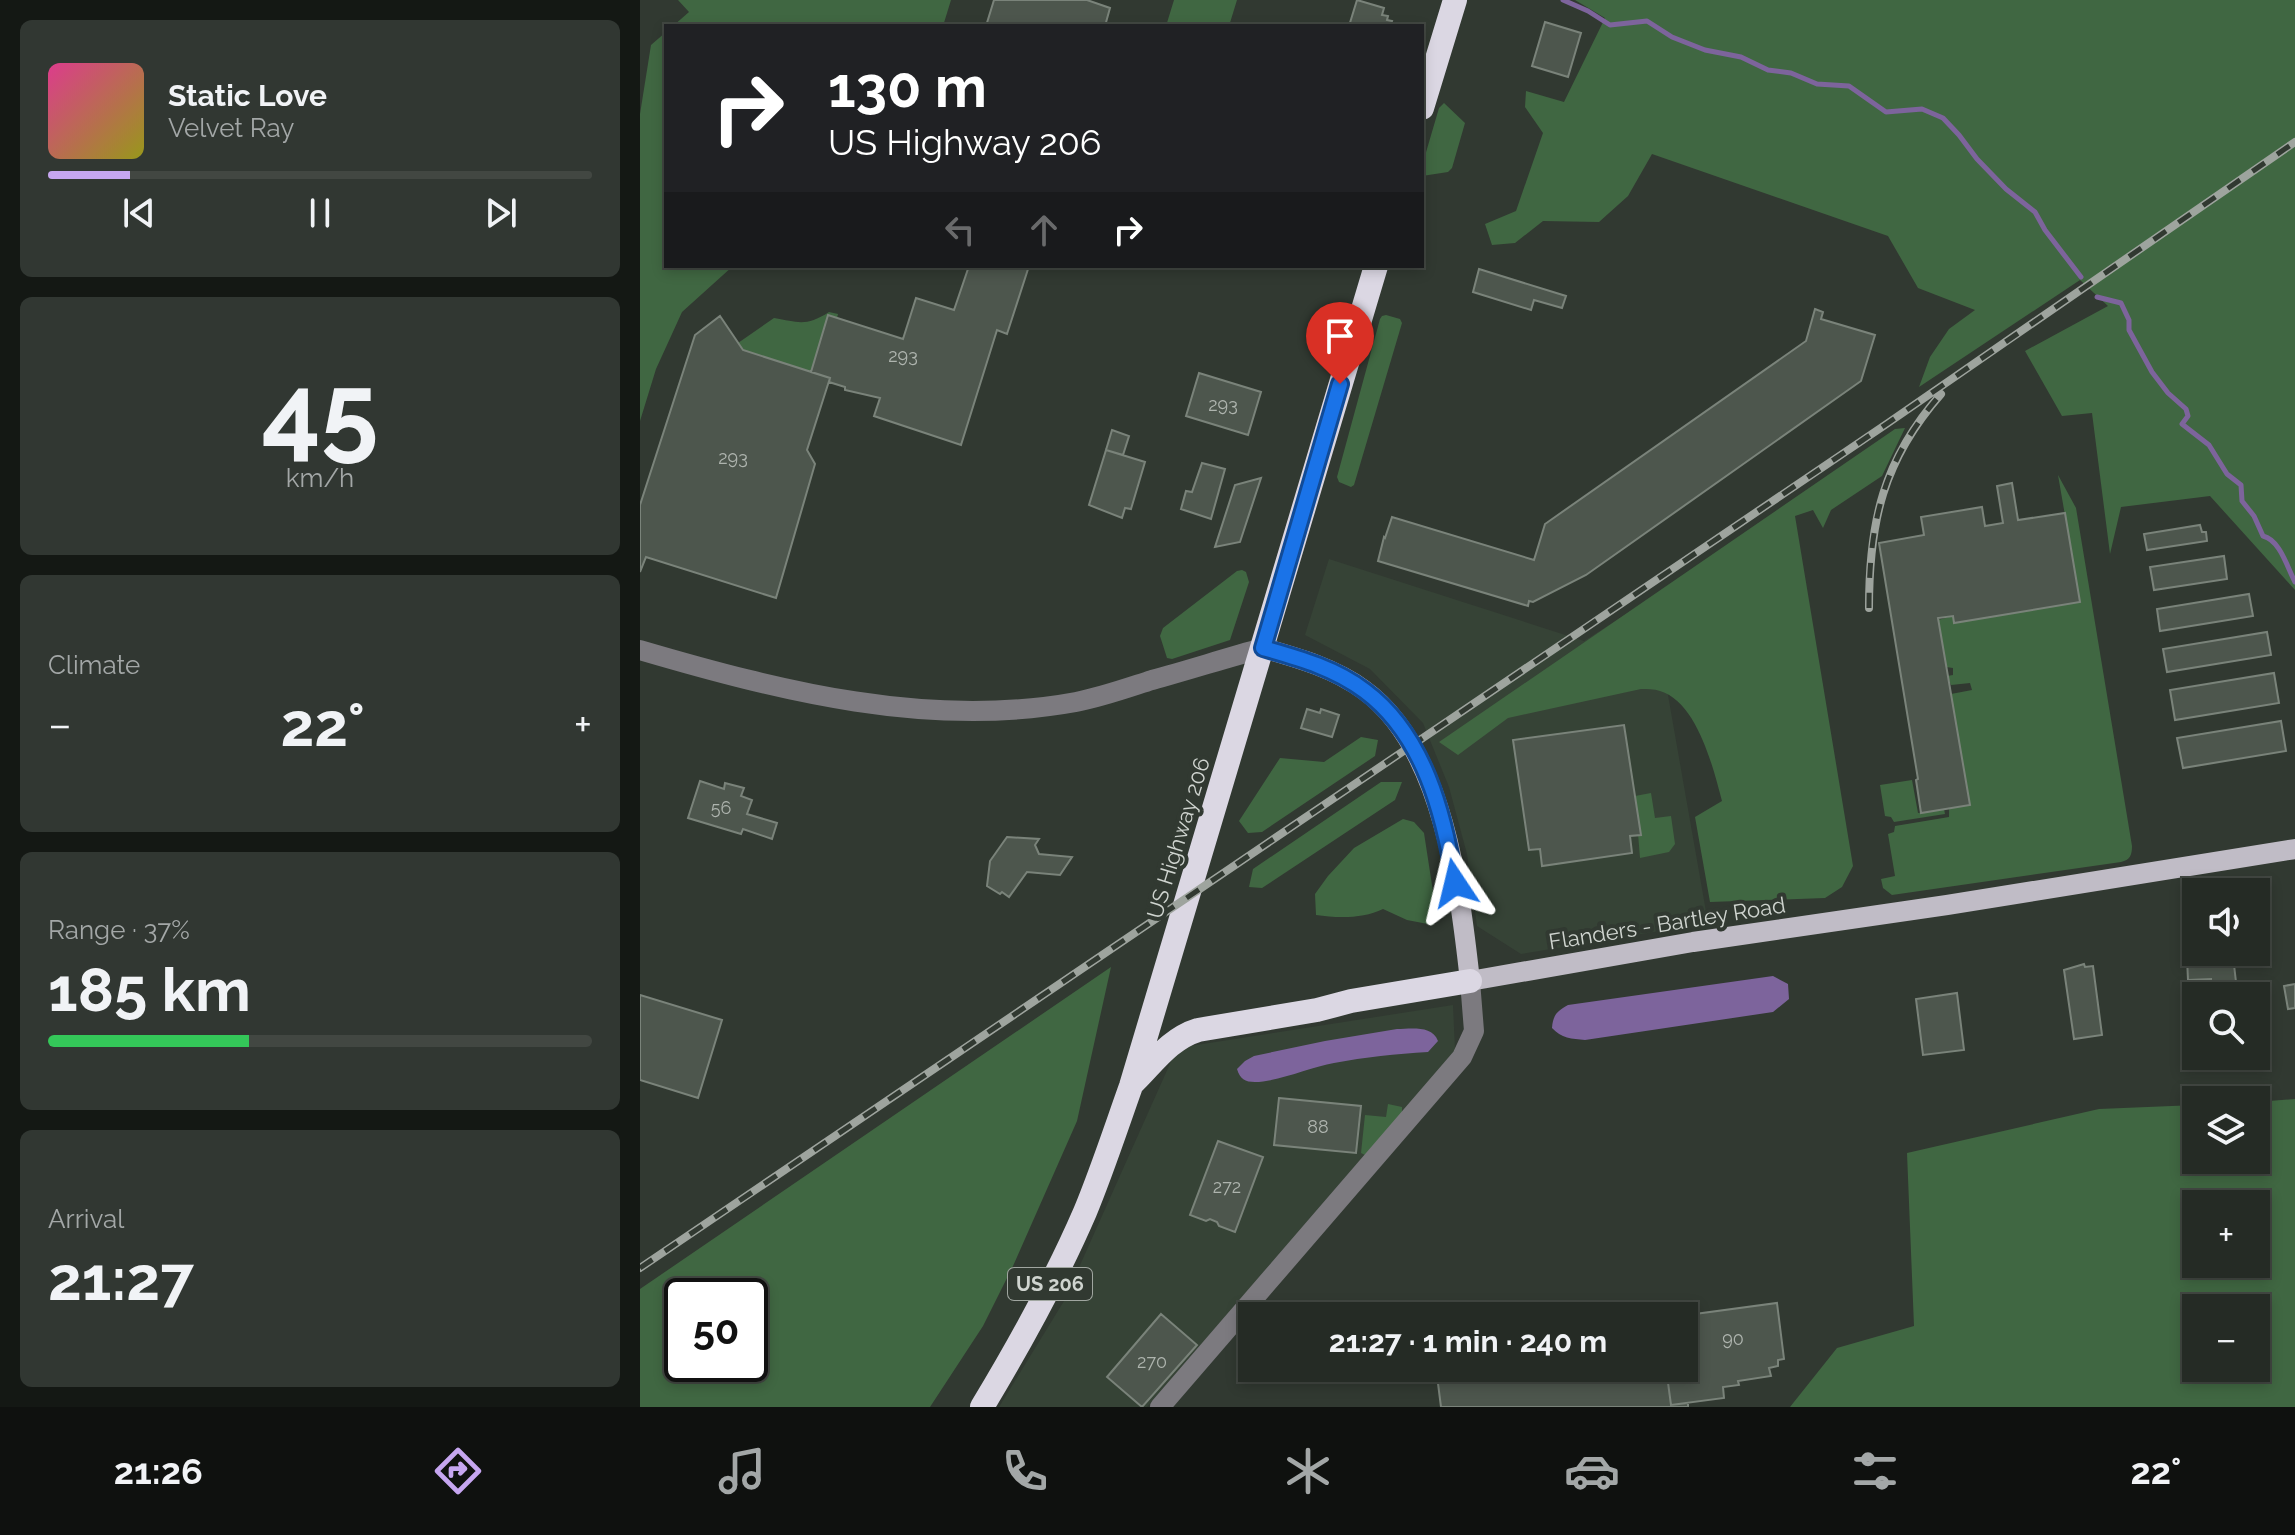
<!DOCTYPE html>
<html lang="en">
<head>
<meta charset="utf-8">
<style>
	body { margin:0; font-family:Raleway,sans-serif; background:#313732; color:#f1f3f6; height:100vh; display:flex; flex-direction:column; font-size:30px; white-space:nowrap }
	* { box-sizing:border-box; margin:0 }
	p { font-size:26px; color:#a3a7a7 }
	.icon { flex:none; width:44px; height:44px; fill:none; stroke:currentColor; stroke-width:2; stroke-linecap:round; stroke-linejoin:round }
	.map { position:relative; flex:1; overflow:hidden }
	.drawer { display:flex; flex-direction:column; gap:20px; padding:20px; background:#141814; width:640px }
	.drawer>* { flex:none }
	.banner { position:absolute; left:24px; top:24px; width:760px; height:244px; border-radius:0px; box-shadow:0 4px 12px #0003,0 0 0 2px #424742; background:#202124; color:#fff; overflow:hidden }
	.buttons { position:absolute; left:1542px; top:878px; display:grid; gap:16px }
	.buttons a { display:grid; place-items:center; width:88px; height:88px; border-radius:0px; background:#252b25; box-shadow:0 4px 12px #0003,0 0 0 2px #424742; font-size:40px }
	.speed { position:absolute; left:24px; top:1278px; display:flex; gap:16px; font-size:40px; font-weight:700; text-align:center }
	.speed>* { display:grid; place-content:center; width:104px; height:104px; border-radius:50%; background:#252b25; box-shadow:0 4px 12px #0003,0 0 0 2px #424742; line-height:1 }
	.speed .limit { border:4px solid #111; border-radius:12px; background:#fff; color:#111 }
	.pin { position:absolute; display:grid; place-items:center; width:68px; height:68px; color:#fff; margin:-82px -34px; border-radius:50% 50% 50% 0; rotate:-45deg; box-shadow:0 0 8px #0007 }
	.pin .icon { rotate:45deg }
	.me { position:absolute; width:88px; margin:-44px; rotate:350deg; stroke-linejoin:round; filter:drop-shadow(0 0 6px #0008) }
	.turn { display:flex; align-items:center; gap:28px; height:168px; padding:0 32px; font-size:36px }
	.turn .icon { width:104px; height:104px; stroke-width:2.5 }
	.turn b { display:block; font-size:56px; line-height:68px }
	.lanes { display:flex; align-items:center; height:76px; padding:0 32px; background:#0003; justify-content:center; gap:40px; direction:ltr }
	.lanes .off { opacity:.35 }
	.big { font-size:60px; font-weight:700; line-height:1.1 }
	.drawer .card { flex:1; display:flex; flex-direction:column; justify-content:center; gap:12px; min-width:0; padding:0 28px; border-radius:12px; background:#313732 }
	.drawer .dial { align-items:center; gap:0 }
	.dial b { font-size:104px; line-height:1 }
	.song { display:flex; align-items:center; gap:24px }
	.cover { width:96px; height:96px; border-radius:12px; background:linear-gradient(135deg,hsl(330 70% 55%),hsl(60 70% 35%)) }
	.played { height:8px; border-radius:4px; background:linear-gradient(90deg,#c6a6f0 15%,#424742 15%) }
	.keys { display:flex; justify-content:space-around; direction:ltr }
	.heat { display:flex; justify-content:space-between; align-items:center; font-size:44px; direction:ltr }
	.charge { height:12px; border-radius:6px; background:linear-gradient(90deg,#34c759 37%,#424742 0) }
	.trip { position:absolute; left:598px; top:1302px; width:460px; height:80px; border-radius:0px; background:#252b25; box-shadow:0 4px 12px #0003,0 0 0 2px #424742; font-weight:700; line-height:80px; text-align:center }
	.tabs { display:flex; height:128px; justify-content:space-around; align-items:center; background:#0f110f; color:#a3a7a7 }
	.tabs .icon { width:56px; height:56px }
	.tabs .selected { color:#c6a6f0 }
	.tabs b { font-size:36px; color:#f1f3f6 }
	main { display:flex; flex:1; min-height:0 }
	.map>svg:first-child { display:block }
	.built { fill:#364336 }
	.green { fill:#406742; fill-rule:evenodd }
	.water { fill:#7d649c }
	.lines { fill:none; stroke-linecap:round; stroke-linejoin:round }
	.stream { stroke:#7d649c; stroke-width:5 }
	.building { fill:#4d564d; stroke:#7a837a; stroke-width:2 }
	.minor { stroke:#7c7a7f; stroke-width:20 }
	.major { stroke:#c0bcc6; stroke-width:20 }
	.highway { stroke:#dbd7e3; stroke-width:24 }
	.rail-casing { stroke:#9ea49e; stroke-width:8 }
	.rail { stroke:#313931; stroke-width:5; stroke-dasharray:15; stroke-linecap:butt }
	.route-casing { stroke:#114b97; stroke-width:20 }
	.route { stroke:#1a73e8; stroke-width:14 }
	.labels { text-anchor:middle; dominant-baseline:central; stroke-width:8; stroke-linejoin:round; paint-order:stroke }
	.number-label { font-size:18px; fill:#aeb4ae }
	.shield { fill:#313931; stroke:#a0a6a0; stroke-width:2 }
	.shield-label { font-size:20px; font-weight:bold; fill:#cfd4cf }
	.street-label { font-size:22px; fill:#cfd4cf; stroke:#313931 }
</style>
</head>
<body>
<main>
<section class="drawer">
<div class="card">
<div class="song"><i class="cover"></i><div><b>Static Love</b><p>Velvet Ray</p></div></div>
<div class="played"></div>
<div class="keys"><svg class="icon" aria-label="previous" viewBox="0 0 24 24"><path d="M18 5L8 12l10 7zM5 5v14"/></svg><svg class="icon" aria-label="pause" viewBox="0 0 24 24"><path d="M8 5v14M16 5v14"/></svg><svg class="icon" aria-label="next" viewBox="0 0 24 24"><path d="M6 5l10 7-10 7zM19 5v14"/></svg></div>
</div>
<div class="card dial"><b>45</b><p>km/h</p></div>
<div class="card"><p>Climate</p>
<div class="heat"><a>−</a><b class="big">22°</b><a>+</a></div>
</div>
<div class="card"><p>Range · 37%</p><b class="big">185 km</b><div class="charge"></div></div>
<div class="card"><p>Arrival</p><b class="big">21:27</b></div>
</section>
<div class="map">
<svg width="1655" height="1407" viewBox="0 0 1655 1407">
	<rect width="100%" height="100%" fill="#313931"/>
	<path class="built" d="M689,559L944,641L1011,598L1068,923L881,954L837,926L827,854L809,787L783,723L730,669L665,635Z
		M813,1005L815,1050L507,1407H359L424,1301L537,1048Z"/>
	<path class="green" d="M38,0H311L303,26H33L49,12Z
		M534,0H597L589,26H526Z
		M935,0H1655V590L1570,496L1481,507L1470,554L1452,413L1422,416L1385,351L1468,306L1440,280L1279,387L1290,357L1309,329L1335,310L1278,288L1248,236L1012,154L988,196L959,222L903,221L875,243L852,245L845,224L876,211L903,133L885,107L886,91L924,102L965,18Z
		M26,32V266H93L42,312L16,369L0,421V114L11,45Z
		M804,103L825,123L812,168L808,172L782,176V166L799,108Z
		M189,312L198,314L197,318L188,316L171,372L103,350L98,343L134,318C158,322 166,327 189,312Z
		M746,315L760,319L762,323L714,485L711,487L699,482L697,477L740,319L742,316Z
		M1265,428L1242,476L1191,510L1183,528L1173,510L1155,516L1213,866L1202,887L1185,898L1070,902L1055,817L1082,801C1073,767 1057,702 1020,691C1014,689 1007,689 1001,689L868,718L818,755L799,742L1255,429Z
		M1418,475L1436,508L1492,846C1492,855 1490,860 1481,862L1252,895L1243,888L1241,879L1255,876L1248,834L1254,832L1255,826L1309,817L1311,694L1332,690L1330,683L1311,685L1307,676L1313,675V668L1306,667L1298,620L1313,616L1315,623L1440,602Z
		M602,570L606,572L609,582L590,640L532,659L527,658L520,636L523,628L597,571Z
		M721,737L738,740L735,756L622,832L608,833L599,821L640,758L684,762Z
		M1272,780L1278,813L1304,809L1305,814L1254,822L1251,817L1245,816L1240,785Z
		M741,782H762L755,800L622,888L609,887L613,869Z
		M1011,793L1015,818L1031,816L1035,844L1029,852L1000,858L995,796Z
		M763,819L774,822L784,833L796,911L793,925L767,920L743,909C723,919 697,918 676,915L675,894L688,876L714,848Z
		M471,967L437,1121L373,1266L343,1326L290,1407H0V1289ZM42,1296H110V1364H42Z
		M1655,1099V1407H1150L1197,1348L1274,1326L1267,1153L1459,1109L1556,1105V1160H1616V1102ZM1556,1204H1616V1264H1556ZM1556,1308H1616V1368H1556Z
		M748,1104L762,1107V1113L725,1155L721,1153L725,1115L746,1117Z"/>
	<path class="water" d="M1133,976L1148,984L1149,999L1133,1012L945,1040C932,1039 921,1038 912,1028C913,1015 917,1011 928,1005Z
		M757,1029C771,1029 792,1025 798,1041L788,1052C756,1054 725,1057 694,1063C671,1067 637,1082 615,1082C605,1082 600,1079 597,1069L605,1061L614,1056L685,1041Z"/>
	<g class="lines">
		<path class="stream" d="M923,0L948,11L970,25L1007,21L1032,37L1065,50L1101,57L1128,70L1151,73L1177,84L1209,86L1246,112L1282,109L1303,118L1319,135L1337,159L1366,189L1395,212L1405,230L1441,277
			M1457,297L1481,303L1489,320V330L1512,372L1528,393L1546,409L1548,416L1542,424L1569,445L1587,474L1601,485L1602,501L1614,516L1623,536C1640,540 1647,567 1655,582"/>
	</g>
	<path class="building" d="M354,0H447L470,8L465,26H346Z
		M717,0L744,8L742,15L748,16L747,20L752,21L750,26H709Z
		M905,22L941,33L928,77L892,66Z
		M329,266H389L367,334L357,330L321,445L234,416L240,398L205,390V387L189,382L190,378L171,372L188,315L263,339L276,298L314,310Z
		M839,269L926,296L922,308L894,300L891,310L833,292Z
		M1175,309L1183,312L1181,319L1235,335L1221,381L946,575L893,602L889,601L888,606L738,561L744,537L745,538L752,517L894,560L905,524L1166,341Z
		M80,316L103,350L190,378L167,450L175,464L136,598L6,557L0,572V505L55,335Z
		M559,373L621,392L608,435L546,416Z
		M472,430L489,436L483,455L466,450Z
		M466,450L505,462L491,509L485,508L482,518L449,505Z
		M562,463L585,469L571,519L541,509L546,491L552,492Z
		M621,478L600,542L575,547L595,485Z
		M1372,483L1378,520L1425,513L1440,602L1314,623L1313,616L1298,618L1330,805L1281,813L1276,780L1278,779L1239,543L1284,535L1281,517L1342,507L1345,526L1363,523L1357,486Z
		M1560,525L1562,532H1566L1567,541L1507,550L1504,534Z
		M1584,556L1587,579L1514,590L1510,567Z
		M1609,594L1613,616L1520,631L1517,609Z
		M1627,632L1631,655L1527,672L1523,649Z
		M1634,673L1639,703L1535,720L1530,690Z
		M667,709L680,713L681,709L699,715L692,737L661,728Z
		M1641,721L1646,751L1543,768L1537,738Z
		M984,725L1001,835L990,836L992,853L902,866L900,849L889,850L873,740Z
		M60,781L84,789L85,783L104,788L101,796L112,800L107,814L137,823L132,839L103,829L101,834L48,818Z
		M367,837L399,839L395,845L399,854L432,857L420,875L387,872L369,897L362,892L360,894L347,886L350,861Z
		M1593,956L1596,982L1571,984V979L1548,980L1547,958Z
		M1444,964L1445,967L1453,966L1462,1035L1434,1039L1424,970Z
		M1655,984V1008L1648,1009L1644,986Z
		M1317,993L1324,1050L1283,1055L1276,999Z
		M0,995L82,1020L58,1098L0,1080Z
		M639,1098L721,1106L716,1153L634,1145Z
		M578,1141L623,1157L595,1232L579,1226L577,1222L570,1219L566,1221L550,1215Z
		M1137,1303L1144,1359L1138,1360V1366L1129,1368L1131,1376L1098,1381L1099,1385L1083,1387L1084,1398L1031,1405L1026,1368H1044V1316H1040Z
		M521,1314L557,1345L502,1407L467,1377Z
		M796,1368H1026L1031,1405L1048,1403V1407H801Z"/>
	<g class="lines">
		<path class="minor" d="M0,650C140,691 289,729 436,702C462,697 487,688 512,680C549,670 586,658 623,648
			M520,1407L822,1057L834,1031L830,981"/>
		<path class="major" d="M623,648C658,658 694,668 724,690C803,747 820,890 830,981L1053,942L1307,905L1655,849"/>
		<path class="highway" d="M782,108L815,0
			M492,1084C513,1064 529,1039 558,1030L677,1010L711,1001L830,981
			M342,1407C380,1344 416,1279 445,1212C462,1171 476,1128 491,1086L736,266"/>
		<g class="rail-casing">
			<path id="rail" d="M1229,608C1229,522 1243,460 1301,394
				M0,1268L1248,423L1655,142"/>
		</g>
		<use href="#rail" class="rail"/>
	</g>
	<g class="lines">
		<g class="route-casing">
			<path id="route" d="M700,384L623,648C658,658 695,668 725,691C784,735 804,814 815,883"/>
		</g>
		<use href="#route" class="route"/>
	</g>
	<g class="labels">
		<g class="number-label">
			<text x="263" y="355">293</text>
			<text x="583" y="404">293</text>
			<text x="93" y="457">293</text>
			<text x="81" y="807">56</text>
			<text x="678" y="1126">88</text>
			<text x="587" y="1186">272</text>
			<text x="1093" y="1338">90</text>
			<text x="512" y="1361">270</text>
		</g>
		<rect class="shield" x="368" y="1268" width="84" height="32" rx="6"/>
		<g class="shield-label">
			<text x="410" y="1284">US 206</text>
		</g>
		<g class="street-label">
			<text transform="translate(538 838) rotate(-73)">US Highway 206</text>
			<text transform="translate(1027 923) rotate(-9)">Flanders - Bartley Road</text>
		</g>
	</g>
</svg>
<div class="buttons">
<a><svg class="icon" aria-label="sound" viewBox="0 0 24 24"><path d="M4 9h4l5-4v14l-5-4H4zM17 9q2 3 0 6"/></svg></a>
<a><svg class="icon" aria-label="search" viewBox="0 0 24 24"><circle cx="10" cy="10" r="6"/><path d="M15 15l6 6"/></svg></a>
<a><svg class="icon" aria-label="layers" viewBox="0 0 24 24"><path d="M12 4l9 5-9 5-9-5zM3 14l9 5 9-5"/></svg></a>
<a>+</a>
<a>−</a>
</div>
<div class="speed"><div class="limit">50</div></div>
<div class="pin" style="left:700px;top:384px;background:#d93025"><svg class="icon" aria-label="arrive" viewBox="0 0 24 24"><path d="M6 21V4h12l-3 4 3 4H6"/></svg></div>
<svg class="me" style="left:815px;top:883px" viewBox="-20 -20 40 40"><path d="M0-17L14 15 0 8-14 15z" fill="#1a73e8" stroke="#fff" stroke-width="4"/></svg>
<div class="trip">21:27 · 1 min · 240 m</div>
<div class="banner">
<div class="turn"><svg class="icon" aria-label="right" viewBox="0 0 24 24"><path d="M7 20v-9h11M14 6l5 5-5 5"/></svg><div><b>130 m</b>US Highway 206</div></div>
<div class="lanes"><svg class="icon off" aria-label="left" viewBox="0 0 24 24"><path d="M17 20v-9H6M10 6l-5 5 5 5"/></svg><svg class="icon off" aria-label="ahead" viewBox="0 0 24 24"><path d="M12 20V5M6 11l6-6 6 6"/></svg><svg class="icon" aria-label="right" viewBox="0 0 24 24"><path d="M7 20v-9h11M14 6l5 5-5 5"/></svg></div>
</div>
</div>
</main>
<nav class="tabs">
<b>21:26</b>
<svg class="icon selected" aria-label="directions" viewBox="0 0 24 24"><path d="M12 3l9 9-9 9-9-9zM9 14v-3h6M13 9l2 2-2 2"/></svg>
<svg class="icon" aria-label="music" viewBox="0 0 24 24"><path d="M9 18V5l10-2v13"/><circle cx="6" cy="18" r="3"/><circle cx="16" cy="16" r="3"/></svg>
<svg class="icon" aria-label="phone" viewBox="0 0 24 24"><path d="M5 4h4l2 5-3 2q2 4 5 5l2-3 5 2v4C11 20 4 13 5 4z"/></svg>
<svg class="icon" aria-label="climate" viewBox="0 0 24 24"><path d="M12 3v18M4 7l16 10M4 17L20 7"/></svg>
<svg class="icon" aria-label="car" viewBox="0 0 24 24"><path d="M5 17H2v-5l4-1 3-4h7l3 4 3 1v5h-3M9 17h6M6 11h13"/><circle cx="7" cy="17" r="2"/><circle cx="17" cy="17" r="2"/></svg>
<svg class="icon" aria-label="filters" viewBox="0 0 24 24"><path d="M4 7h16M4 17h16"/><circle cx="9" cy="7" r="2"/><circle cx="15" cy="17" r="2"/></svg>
<b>22°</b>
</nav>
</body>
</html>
